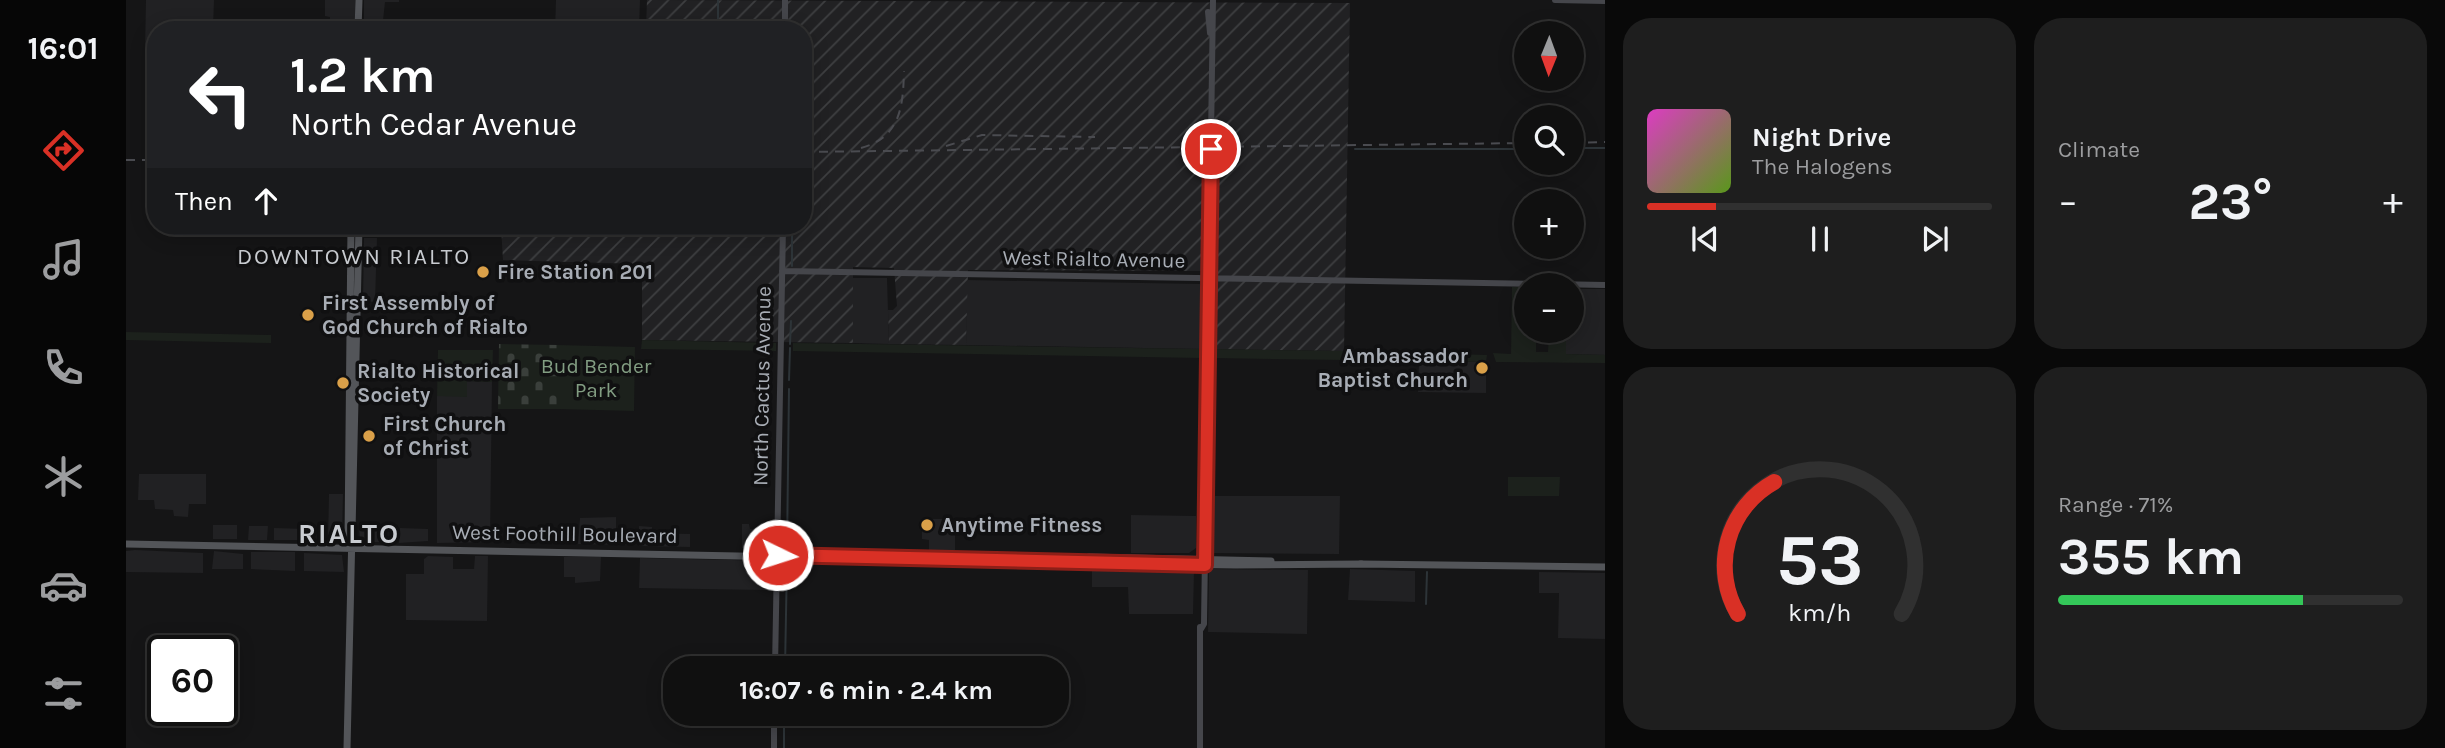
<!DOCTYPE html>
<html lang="en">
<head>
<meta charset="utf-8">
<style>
	body { margin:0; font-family:Karla,sans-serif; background:#1e1e1e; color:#f1f3f6; height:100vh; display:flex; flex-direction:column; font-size:26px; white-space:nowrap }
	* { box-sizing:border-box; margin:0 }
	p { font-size:23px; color:#9c9d9f }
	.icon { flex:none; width:38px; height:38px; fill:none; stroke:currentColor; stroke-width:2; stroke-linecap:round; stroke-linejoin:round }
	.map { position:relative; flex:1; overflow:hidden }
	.details { display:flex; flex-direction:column; gap:18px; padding:18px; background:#090909; width:840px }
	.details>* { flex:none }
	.banner { position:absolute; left:21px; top:21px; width:665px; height:214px; border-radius:28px; box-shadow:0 4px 18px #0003,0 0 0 2px #303030; background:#202124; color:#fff; overflow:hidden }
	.needle { width:46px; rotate:181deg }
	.buttons { position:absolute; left:1388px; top:21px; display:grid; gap:14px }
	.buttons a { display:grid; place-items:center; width:70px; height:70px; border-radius:50%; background:#101010; box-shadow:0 4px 18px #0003,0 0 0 2px #303030; font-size:35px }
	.speed { position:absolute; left:21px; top:635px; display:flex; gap:14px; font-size:35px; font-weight:700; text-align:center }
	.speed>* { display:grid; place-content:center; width:91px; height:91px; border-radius:50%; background:#101010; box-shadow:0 4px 18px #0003,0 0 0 2px #303030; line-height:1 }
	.speed .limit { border:4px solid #111; border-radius:10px; background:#fff; color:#111 }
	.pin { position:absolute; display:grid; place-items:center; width:60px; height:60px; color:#fff; margin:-30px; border:4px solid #fff; border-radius:50%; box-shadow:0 2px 7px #0007 }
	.me { position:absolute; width:77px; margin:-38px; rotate:94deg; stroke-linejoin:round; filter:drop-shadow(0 0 5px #0008) }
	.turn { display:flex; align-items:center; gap:24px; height:147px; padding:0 28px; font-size:32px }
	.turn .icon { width:91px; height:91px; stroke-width:2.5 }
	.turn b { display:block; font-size:49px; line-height:60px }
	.then { display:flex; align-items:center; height:66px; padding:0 28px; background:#0003; gap:14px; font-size:26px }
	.big { font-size:52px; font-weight:700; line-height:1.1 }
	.details .card { flex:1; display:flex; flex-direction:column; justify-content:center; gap:10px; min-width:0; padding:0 24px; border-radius:28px; background:#1e1e1e }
	.details .dial { align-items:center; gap:0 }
	.dial svg { height:182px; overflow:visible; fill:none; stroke:#303030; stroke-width:7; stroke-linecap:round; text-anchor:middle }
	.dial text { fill:#f1f3f6; stroke:none }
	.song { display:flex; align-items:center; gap:21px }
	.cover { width:84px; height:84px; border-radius:10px; background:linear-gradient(135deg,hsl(310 70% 55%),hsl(90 70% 35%)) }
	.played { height:7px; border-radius:4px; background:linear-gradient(90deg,#d93025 20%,#303030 20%) }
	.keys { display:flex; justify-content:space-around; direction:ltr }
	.heat { display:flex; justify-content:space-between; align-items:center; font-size:38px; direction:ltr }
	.charge { height:10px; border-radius:5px; background:linear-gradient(90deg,#34c759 71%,#303030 0) }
	.details .tiles { flex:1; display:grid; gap:18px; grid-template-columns:repeat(2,1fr) }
	.trip { position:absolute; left:537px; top:656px; width:406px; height:70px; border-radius:28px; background:#101010; box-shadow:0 4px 18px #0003,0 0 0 2px #303030; font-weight:700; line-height:70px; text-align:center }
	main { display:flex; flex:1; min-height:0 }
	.tabs { display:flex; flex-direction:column; width:126px; justify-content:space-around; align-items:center; background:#060606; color:#9c9d9f }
	.tabs .icon { width:49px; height:49px }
	.tabs .on { color:#d93025 }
	.tabs b { font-size:32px; color:#f1f3f6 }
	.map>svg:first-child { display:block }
	.built { fill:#212123 }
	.industrial { fill:url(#industrial-furrows) }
	.green { fill:#1c211c }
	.cemetery { fill:url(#cemetery-stones) }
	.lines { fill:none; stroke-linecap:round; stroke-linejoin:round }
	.stream { stroke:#2d3438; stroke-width:2 }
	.secondary { stroke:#45464b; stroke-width:6 }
	.primary { stroke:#535559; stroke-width:7 }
	.rail { stroke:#4a4b50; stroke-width:2; stroke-dasharray:9 7; stroke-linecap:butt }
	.route-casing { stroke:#8d1f18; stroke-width:18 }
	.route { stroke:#d93025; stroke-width:12 }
	.poi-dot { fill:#daa049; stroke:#101011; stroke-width:2.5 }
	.labels { text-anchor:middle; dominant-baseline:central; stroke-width:7; stroke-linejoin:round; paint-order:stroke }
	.street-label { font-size:21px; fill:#a8adb5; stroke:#101011 }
	.poi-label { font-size:21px; font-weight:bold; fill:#a8adb5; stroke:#101011; text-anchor:start }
	.park-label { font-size:21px; fill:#829d82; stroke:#101011 }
	.neighbourhood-label { font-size:23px; letter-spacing:2px; fill:#c9ccd1; stroke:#101011 }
	.district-label { font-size:28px; font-weight:bold; letter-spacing:2px; fill:#c9ccd1; stroke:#101011 }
</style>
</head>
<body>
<main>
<nav class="tabs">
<b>16:01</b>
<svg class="icon on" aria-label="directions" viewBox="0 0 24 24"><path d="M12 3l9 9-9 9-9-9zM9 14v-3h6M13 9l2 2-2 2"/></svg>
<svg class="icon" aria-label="music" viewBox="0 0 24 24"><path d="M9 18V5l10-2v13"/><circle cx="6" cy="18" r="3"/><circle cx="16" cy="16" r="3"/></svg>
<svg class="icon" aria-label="phone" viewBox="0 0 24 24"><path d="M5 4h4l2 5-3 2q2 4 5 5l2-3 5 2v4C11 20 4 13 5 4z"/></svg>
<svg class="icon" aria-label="climate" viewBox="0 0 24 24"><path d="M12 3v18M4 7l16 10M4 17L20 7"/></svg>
<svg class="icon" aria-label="car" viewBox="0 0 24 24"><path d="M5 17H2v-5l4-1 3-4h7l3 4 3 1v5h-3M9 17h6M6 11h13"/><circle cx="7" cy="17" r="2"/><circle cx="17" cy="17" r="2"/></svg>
<svg class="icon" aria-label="filters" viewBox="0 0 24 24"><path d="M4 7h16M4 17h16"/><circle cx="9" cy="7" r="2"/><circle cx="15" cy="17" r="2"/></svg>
</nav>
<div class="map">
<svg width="1479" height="748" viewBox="0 0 1479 748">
	<defs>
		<pattern id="industrial-furrows" width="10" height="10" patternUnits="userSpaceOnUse" patternTransform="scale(1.75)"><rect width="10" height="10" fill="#212123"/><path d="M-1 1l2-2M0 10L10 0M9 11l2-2" fill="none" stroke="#3e3f41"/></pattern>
		<pattern id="cemetery-stones" width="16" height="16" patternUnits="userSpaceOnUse" patternTransform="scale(1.75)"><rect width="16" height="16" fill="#1c211c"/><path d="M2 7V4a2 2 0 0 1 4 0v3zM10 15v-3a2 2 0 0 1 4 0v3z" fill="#3a3f3b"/></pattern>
	</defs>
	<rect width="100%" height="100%" fill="#151516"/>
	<path class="built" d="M20,0H88L87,30H30V49H19Z
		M199,0H229V30H204V17L199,16Z
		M238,0H273V2H259L256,30H238Z
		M430,0H514L513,30H429Z
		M238,238H251L249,302L237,301Z
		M727,278H761L763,344L727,343Z
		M841,280L1074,284V349L840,345Z
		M1446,289H1479V355L1440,354V331H1446Z
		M1293,361L1360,362V393L1292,392Z
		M341,381L366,382L364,542L311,543V396H341Z
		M13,474H80V504H63L62,517L48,516L47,510L29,509L28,500H12Z
		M203,494H217L216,541H202Z
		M1084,496H1214L1213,554L1083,553Z
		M1005,515L1070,516V548L1063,553H1005Z
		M490,517V530L505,531L503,545L452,544L454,518Z
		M796,519H829V550H803V540L796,539Z
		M616,524H623L624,529L646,530L645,547L616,548Z
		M87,525H111V539H87Z
		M123,526H142L141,540H122Z
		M513,526L526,527V533L564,534V547L513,546Z
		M233,527H254V542H234Z
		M148,528L180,529V540H148Z
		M274,528L302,529V541L273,543Z
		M415,533H435V543L415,544Z
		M9,550L77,553V573L0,572V551Z
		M88,551L117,554V569H86Z
		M125,552H169V571L125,569Z
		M178,553L216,555L218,572L178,571Z
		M302,556L327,557V569H348L349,556H362L361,621L280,620V574H298V559Z
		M438,557H475L474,581L449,583V577H438Z
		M514,558L645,561L644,590L513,588Z
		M966,566L1068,571L1067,614H1003L1002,587H966Z
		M1083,569L1182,570L1181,634L1082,632Z
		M1224,569L1289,571V602L1222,600Z
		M1413,572L1479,573V639L1432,638L1433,593H1413Z"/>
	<path class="industrial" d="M521,0L1224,3L1218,351L1086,349V286L1089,274L1086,271L842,270L840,345L763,344L762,310H767L771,306L768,268L727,267V343L516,340V264L377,260L375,226H677V30H520Z"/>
	<path class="green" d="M1400,286V331H1410V352H1422L1423,331H1440V354L1479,355V363L1370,362L1367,353L1385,354L1386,287Z
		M0,332L145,335V343L0,340Z
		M516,340L650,343V351L515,349Z
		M667,343L1074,349V358L667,351Z
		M432,345L509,347L508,411L432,409Z
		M1086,349L1218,351V360L1086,358Z
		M312,350H367L366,382L341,381V397L311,396Z
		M1227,351L1361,355L1360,362L1227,360Z
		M1382,477H1434L1433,496H1382Z"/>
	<path class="cemetery" d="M373,344L432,345V409H372Z"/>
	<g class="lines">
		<path class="stream" d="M592,30V0
			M1446,148H1479
			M1229,149H1400
			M666,266V226
			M664,344L665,321
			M663,380L664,348
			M661,548L663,389
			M1300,604L1301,572
			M659,668L661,561
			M658,748V714"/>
		<path class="secondary" d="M1429,0L1479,1
			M1082,12L1084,33
			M659,30V0
			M656,271L1479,285
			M1075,629L1078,624L1087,0
			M649,668L657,226
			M648,748V714
			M1074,748V627"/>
		<path class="primary" d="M232,30L233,0
			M0,544L659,557L717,555
			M225,548L222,541L225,226
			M715,554L791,557L796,560L935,559L963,563L1110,565L1236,564
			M791,557L888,556L892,559
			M957,560L963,557L1145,561
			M1234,564L1479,567
			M221,748L233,226"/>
		<path class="rail" d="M1446,143L1479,142
			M820,146L856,135L969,137
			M735,148C775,137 777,106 778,71
			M677,152L1400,143
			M0,160H30"/>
	</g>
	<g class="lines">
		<g class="route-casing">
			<path id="route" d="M652,555L1079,565L1085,149"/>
		</g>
		<use href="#route" class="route"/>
	</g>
	<g class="poi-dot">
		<circle cx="357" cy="272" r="7"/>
		<circle cx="182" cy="315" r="7"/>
		<circle cx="1356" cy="368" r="7"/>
		<circle cx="217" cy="383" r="7"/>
		<circle cx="243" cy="436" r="7"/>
		<circle cx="801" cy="525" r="7"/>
	</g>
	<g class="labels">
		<g class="street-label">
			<text transform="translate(968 259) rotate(1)">West Rialto Avenue</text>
			<text transform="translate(636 386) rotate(-89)">North Cactus Avenue</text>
			<text transform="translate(439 534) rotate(1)">West Foothill Boulevard</text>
		</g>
		<g class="poi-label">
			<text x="371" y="272">Fire Station 201</text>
			<text x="196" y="303">First Assembly of<tspan x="196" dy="24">God Church of Rialto</tspan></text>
			<text x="1342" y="356" text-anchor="end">Ambassador<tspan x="1342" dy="24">Baptist Church</tspan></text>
			<text x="231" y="371">Rialto Historical<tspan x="231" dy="24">Society</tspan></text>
			<text x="257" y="424">First Church<tspan x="257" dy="24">of Christ</tspan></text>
			<text x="815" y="525">Anytime Fitness</text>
		</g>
		<g class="park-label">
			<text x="470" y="366">Bud Bender<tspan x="470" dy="24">Park</tspan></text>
		</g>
		<g class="neighbourhood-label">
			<text x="228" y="256">DOWNTOWN RIALTO</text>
		</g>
		<g class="district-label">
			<text x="223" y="533">RIALTO</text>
		</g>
	</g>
</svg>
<div class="buttons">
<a><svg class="needle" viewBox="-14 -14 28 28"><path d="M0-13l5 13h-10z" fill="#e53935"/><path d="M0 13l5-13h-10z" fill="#9c9d9f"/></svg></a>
<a><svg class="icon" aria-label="search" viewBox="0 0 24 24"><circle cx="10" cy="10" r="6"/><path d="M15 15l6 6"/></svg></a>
<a>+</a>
<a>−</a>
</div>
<div class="speed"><div class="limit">60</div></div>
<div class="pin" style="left:1085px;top:149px;background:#d93025"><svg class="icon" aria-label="arrive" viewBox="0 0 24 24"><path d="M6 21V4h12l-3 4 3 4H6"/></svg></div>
<svg class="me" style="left:652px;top:555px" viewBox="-20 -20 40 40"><circle r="17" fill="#d93025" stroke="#fff" stroke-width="3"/><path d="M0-11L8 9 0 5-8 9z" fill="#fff"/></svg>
<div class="trip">16:07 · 6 min · 2.4 km</div>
<div class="banner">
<div class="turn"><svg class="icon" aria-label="left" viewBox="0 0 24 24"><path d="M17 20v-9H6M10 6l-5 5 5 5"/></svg><div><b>1.2 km</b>North Cedar Avenue</div></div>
<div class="then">Then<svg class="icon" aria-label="ahead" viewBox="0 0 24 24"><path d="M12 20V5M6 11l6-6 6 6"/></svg></div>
</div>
</div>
<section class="details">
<div class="tiles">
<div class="card">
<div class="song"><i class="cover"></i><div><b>Night Drive</b><p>The Halogens</p></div></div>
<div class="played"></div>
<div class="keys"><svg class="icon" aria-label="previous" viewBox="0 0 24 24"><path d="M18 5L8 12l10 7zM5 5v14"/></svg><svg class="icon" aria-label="pause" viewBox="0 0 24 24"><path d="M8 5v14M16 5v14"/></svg><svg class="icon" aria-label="next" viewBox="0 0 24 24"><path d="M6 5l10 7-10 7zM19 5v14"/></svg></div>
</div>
<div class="card"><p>Climate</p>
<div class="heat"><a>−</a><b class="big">23°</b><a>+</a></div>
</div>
<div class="card dial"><svg viewBox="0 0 100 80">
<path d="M14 69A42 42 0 1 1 86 69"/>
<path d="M14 69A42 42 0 0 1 30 11" stroke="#d93025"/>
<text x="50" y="56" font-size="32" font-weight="700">53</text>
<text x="50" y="72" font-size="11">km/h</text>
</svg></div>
<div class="card"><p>Range · 71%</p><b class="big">355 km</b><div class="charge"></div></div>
</div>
</section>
</main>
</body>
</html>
